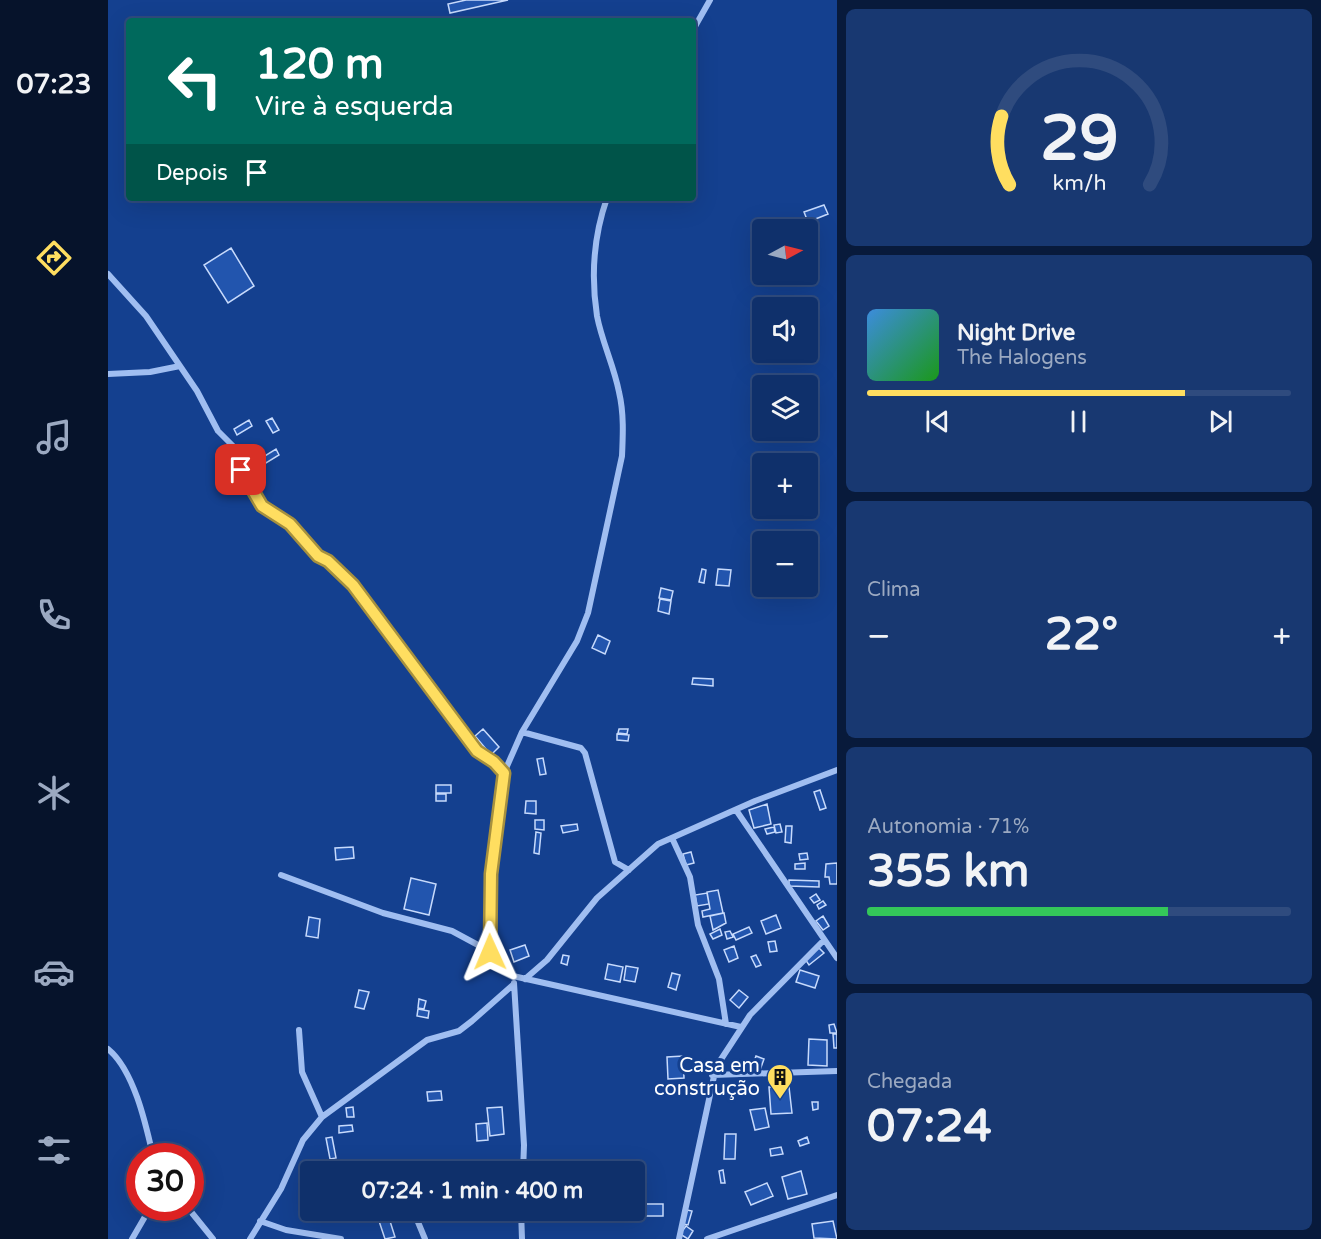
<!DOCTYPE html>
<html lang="pt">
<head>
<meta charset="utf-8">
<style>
	body { margin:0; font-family:"Varela Round",sans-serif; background:#183871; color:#f1f3f6; height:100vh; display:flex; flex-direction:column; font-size:22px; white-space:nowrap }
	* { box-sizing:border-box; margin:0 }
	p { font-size:20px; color:#9ba9c1 }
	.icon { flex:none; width:33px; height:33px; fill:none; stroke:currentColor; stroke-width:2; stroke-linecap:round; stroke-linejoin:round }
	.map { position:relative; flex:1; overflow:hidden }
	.side { display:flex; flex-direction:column; gap:9px; padding:9px; background:#081a3b; width:484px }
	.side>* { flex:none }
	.guide { position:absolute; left:18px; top:18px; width:570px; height:183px; border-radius:6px; box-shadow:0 6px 24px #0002,0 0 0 2px #2f4b7e; background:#00695c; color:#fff; overflow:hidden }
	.needle { width:39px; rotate:83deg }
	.controls { position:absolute; left:644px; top:219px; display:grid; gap:12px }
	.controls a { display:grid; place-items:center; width:66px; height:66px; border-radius:6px; background:#0f306b; box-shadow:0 6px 24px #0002,0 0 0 2px #2f4b7e; font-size:30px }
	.speed { position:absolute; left:18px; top:1143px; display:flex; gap:12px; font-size:30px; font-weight:700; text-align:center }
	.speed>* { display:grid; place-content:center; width:78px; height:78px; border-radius:50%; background:#0f306b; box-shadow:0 6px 24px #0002,0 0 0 2px #2f4b7e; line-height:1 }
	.speed .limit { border:9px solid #d22; background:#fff; color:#111 }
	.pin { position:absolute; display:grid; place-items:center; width:51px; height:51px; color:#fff; margin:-26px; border-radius:12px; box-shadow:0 3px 9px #0006 }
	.me { position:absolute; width:66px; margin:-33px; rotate:359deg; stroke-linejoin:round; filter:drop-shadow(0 0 4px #0008) }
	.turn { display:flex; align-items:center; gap:21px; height:126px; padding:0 30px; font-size:27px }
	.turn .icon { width:78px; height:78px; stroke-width:2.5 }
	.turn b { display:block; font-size:42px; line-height:51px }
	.then { display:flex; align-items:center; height:57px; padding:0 30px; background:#0003; gap:12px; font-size:22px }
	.big { font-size:45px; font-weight:700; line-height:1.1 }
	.side .card { flex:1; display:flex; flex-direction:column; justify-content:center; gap:9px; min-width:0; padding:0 21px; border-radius:9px; background:#183871 }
	.side .dial { align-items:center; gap:0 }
	.dial svg { height:156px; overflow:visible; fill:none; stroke:#2f4b7e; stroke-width:7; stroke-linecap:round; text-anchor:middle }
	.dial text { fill:#f1f3f6; stroke:none }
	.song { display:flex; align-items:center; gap:18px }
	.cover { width:72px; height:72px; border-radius:9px; background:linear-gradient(135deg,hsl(210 70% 55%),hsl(120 70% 35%)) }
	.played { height:6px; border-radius:3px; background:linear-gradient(90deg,#ffde60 75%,#2f4b7e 75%) }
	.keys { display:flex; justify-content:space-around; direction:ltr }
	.heat { display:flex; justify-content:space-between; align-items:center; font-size:33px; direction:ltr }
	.charge { height:9px; border-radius:4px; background:linear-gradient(90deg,#34c759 71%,#2f4b7e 0) }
	.trip { position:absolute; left:192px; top:1161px; width:345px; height:60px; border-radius:6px; background:#0f306b; box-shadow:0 6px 24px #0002,0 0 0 2px #2f4b7e; font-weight:700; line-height:60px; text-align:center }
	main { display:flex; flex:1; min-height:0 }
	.tabs { display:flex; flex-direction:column; width:108px; justify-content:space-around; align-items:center; background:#06132b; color:#9ba9c1 }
	.tabs .icon { width:42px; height:42px }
	.tabs .on { color:#ffde60 }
	.tabs b { font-size:27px; color:#f1f3f6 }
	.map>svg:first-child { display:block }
	.building { fill:#2255ae; stroke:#c7dafc; stroke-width:1.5 }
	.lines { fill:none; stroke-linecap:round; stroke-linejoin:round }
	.minor { stroke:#a0bef1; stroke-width:6 }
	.route-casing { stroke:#a6903e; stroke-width:15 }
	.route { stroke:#ffde60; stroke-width:10 }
	.labels { text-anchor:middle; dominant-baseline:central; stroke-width:6; stroke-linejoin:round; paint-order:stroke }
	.poi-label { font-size:20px; fill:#fff; stroke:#14408f; text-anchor:end }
</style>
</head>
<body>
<main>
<nav class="tabs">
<b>07:23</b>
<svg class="icon on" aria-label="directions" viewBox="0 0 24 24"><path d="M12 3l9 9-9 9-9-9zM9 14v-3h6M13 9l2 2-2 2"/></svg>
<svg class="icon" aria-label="music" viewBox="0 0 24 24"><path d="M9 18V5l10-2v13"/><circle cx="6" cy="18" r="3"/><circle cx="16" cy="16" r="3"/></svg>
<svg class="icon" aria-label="phone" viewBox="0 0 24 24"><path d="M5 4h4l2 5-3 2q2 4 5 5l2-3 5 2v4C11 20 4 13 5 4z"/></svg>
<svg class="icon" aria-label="climate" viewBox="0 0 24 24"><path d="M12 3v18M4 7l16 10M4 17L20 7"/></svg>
<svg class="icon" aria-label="car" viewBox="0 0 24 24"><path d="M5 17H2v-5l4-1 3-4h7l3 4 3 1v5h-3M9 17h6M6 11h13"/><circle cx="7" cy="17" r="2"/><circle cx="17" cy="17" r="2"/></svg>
<svg class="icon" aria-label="filters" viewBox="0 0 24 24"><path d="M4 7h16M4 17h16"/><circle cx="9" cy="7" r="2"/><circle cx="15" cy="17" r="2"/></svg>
</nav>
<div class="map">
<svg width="729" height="1239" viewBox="0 0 729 1239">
	<rect width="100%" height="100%" fill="#14408f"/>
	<path class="building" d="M358,0H400L342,13L340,4Z
		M716,205L720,214L700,222L696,212Z
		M123,248L146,286L120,303L96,265Z
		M164,418L171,430L165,433L158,421Z
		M141,420L144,426L129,435L126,429Z
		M168,449L171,455L158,463L155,457Z
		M594,569L598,570L596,583L591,582Z
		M610,569L623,570L621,586L608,585Z
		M553,588L565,591L563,600L551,598Z
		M552,599L563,601L561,614L550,611Z
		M490,635L502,641L497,654L484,648Z
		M585,678L605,679V686L584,684Z
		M375,729L391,747L383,755L367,736Z
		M511,729H520L519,734L510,733Z
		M509,734L521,735L520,741L509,740Z
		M435,758L438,774L432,775L429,759Z
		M328,785H343V793H328Z
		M712,790L718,808L712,810L706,792Z
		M328,794H338V801H328Z
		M418,801H428V814L417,813Z
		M659,804L663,824L646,828L641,810Z
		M427,820H436V830L427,829Z
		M469,824L470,830L455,833L453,826Z
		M672,824L674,832L668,833L666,825Z
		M678,826H684L683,843L677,842Z
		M666,827L667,832L659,834L657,829Z
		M428,832L433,833L431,854L426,853Z
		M245,847L246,858L228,860L227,848Z
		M583,852L586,863L578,865L575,854Z
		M699,853L700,859L692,860L691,854Z
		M697,863V869H687V864Z
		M729,863V884H722L721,877H717L718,864Z
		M303,878L328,884L321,915L296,909Z
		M681,880L711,881V887L681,886Z
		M610,890L615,913L595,917L594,911L602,909L599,892Z
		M599,893L601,904L589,906L587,895Z
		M708,894L712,900L706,903L702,898Z
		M715,901L718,905L711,909L709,905Z
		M616,913L618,923L605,930L602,916Z
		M668,915L673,928L658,934L653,921Z
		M715,916L721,926L715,930L708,921Z
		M201,917L212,919L210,938L198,936Z
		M641,927L644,933L628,940L625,934Z
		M612,929L614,935L605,939L602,934Z
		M622,931L625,937L619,939L617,932Z
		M667,941L669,951L662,952L660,942Z
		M417,945L421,956L406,962L402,950Z
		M626,946L630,958L621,962L616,950Z
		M711,948L716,953L701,965L697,959Z
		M455,955L461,956L459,965L453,963Z
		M648,955L653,965L648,967L643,957Z
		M500,964L515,967L512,982L497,979Z
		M518,966L530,968L527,982L516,980Z
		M692,970L711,976L707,988L688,982Z
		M564,973L572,975L568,990L560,987Z
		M251,990L261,992L256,1009L247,1007Z
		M631,990L640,997L631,1008L622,1000Z
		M311,999L318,1001L316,1009L310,1008Z
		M310,1009L321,1011L320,1018L309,1016Z
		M726,1024L729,1033H722L721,1025Z
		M725,1034H729V1048H726Z
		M701,1039L719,1040V1066L700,1065Z
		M575,1056L576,1078L560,1079L559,1057Z
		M648,1056L656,1059L652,1070L644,1067Z
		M661,1087H681L684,1113L663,1114Z
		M333,1091L334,1100L320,1101L319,1092Z
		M704,1102H710V1109L705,1110Z
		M245,1107L246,1117H239L238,1108Z
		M394,1107L396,1134L382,1136L379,1108Z
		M657,1108L661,1127L647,1130L642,1110Z
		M379,1123L380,1140L369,1141L368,1124Z
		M244,1125L245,1131L231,1133V1126Z
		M617,1134H628L627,1159H616Z
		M224,1137L228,1158L222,1159L218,1138Z
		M699,1137L701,1143L692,1146L690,1141Z
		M673,1147L675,1154L663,1156L662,1149Z
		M331,1161L332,1172H307L306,1164Z
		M240,1165L241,1170L231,1171V1166Z
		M272,1167L273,1172H261L260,1169Z
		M615,1170L617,1183H613L611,1171Z
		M693,1171L699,1194L680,1199L674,1177Z
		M659,1183L665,1196L643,1205L637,1192Z
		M537,1204H555V1216H537Z
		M263,1210H285L286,1213L266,1220Z
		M579,1210L584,1211L580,1225L575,1224Z
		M281,1218L287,1237L277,1239L271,1221Z
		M725,1221L729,1239L706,1238L704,1224Z
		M578,1226L585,1231L580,1239L572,1234Z"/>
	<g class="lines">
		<path class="minor" d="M585,30L602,0
			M0,274L38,316L89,391L110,431L129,450L133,470L154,506L182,524L210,556L220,561L245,585L369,751L386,762L396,773
			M0,374L42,372L72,366
			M414,732L473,748L477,753L507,862L521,870
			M628,810L729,958
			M564,838L582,877L590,925L611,979L618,1024
			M173,875L275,913L344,931L383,952L405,976L633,1027
			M383,952V874L396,773L414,732L469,641L480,613L514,456C515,435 516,413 511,392C506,366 494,342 489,316C483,277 486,235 499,198
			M417,979L439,960L489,898L550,844L647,801L729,770
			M406,983L416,1145L415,1172
			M191,1030L194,1072L214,1117
			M0,1049C26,1070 38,1125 45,1156
			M604,1075L729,1071
			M288,1167L289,1172
			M80,1208L105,1239
			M305,1210L317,1239
			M413,1210L414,1239
			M152,1221L178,1230L233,1239
			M24,1239L42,1208
			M142,1239L173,1189L195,1140L214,1117L319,1040L351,1031L364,1021L406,984
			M571,1239L608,1067L642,1015L716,940
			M599,1239L729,1195"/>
	</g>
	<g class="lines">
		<g class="route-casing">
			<path id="route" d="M133,470L154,506L182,524L210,556L220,561L245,585L369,751L386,762L396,773L383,874L382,952"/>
		</g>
		<use href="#route" class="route"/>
	</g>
	<defs>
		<g id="building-pin" transform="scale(1.35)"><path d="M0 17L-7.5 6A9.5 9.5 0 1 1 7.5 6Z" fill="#ffde60" stroke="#14408f"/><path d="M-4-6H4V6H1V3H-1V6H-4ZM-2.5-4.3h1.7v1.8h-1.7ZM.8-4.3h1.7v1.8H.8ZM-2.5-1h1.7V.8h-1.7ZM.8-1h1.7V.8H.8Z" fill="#111"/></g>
	</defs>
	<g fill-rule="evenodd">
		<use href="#building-pin" x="672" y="1077"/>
	</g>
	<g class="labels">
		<g class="poi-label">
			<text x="652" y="1066">Casa em<tspan x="652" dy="23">construção</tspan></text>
		</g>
	</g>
</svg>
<div class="controls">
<a><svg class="needle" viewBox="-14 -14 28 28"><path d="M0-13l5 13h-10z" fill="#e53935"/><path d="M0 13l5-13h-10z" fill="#9ba9c1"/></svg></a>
<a><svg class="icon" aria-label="sound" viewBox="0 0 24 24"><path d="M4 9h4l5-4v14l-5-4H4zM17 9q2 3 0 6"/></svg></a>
<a><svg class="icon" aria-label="layers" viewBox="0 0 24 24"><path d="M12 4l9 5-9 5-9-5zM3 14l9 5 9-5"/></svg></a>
<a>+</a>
<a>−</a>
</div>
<div class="speed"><div class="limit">30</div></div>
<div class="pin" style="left:133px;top:470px;background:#d93025"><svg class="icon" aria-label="arrive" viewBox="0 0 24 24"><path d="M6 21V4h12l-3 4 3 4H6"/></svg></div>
<svg class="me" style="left:382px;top:952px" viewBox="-20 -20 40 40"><path d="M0-17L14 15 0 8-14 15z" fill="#ffde60" stroke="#fff" stroke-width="4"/></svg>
<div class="trip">07:24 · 1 min · 400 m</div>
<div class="guide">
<div class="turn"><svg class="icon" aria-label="left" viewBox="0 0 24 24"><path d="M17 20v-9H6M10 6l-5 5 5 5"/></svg><div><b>120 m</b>Vire à esquerda</div></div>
<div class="then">Depois<svg class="icon" aria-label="arrive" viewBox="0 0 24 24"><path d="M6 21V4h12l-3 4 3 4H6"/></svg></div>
</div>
</div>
<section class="side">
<div class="card dial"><svg viewBox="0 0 100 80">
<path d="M14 69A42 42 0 1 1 86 69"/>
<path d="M14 69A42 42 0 0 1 10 34" stroke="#ffde60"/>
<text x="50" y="56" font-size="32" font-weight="700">29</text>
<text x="50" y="72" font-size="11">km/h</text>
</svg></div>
<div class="card">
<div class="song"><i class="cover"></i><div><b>Night Drive</b><p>The Halogens</p></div></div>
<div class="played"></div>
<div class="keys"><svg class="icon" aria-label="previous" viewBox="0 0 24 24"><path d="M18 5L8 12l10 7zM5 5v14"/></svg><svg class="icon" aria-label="pause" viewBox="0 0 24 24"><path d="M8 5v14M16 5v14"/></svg><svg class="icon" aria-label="next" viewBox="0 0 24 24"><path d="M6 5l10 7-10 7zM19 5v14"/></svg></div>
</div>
<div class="card"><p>Clima</p>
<div class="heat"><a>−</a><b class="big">22°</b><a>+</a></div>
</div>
<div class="card"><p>Autonomia · 71%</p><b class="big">355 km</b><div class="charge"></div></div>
<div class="card"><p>Chegada</p><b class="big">07:24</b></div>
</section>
</main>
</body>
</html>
